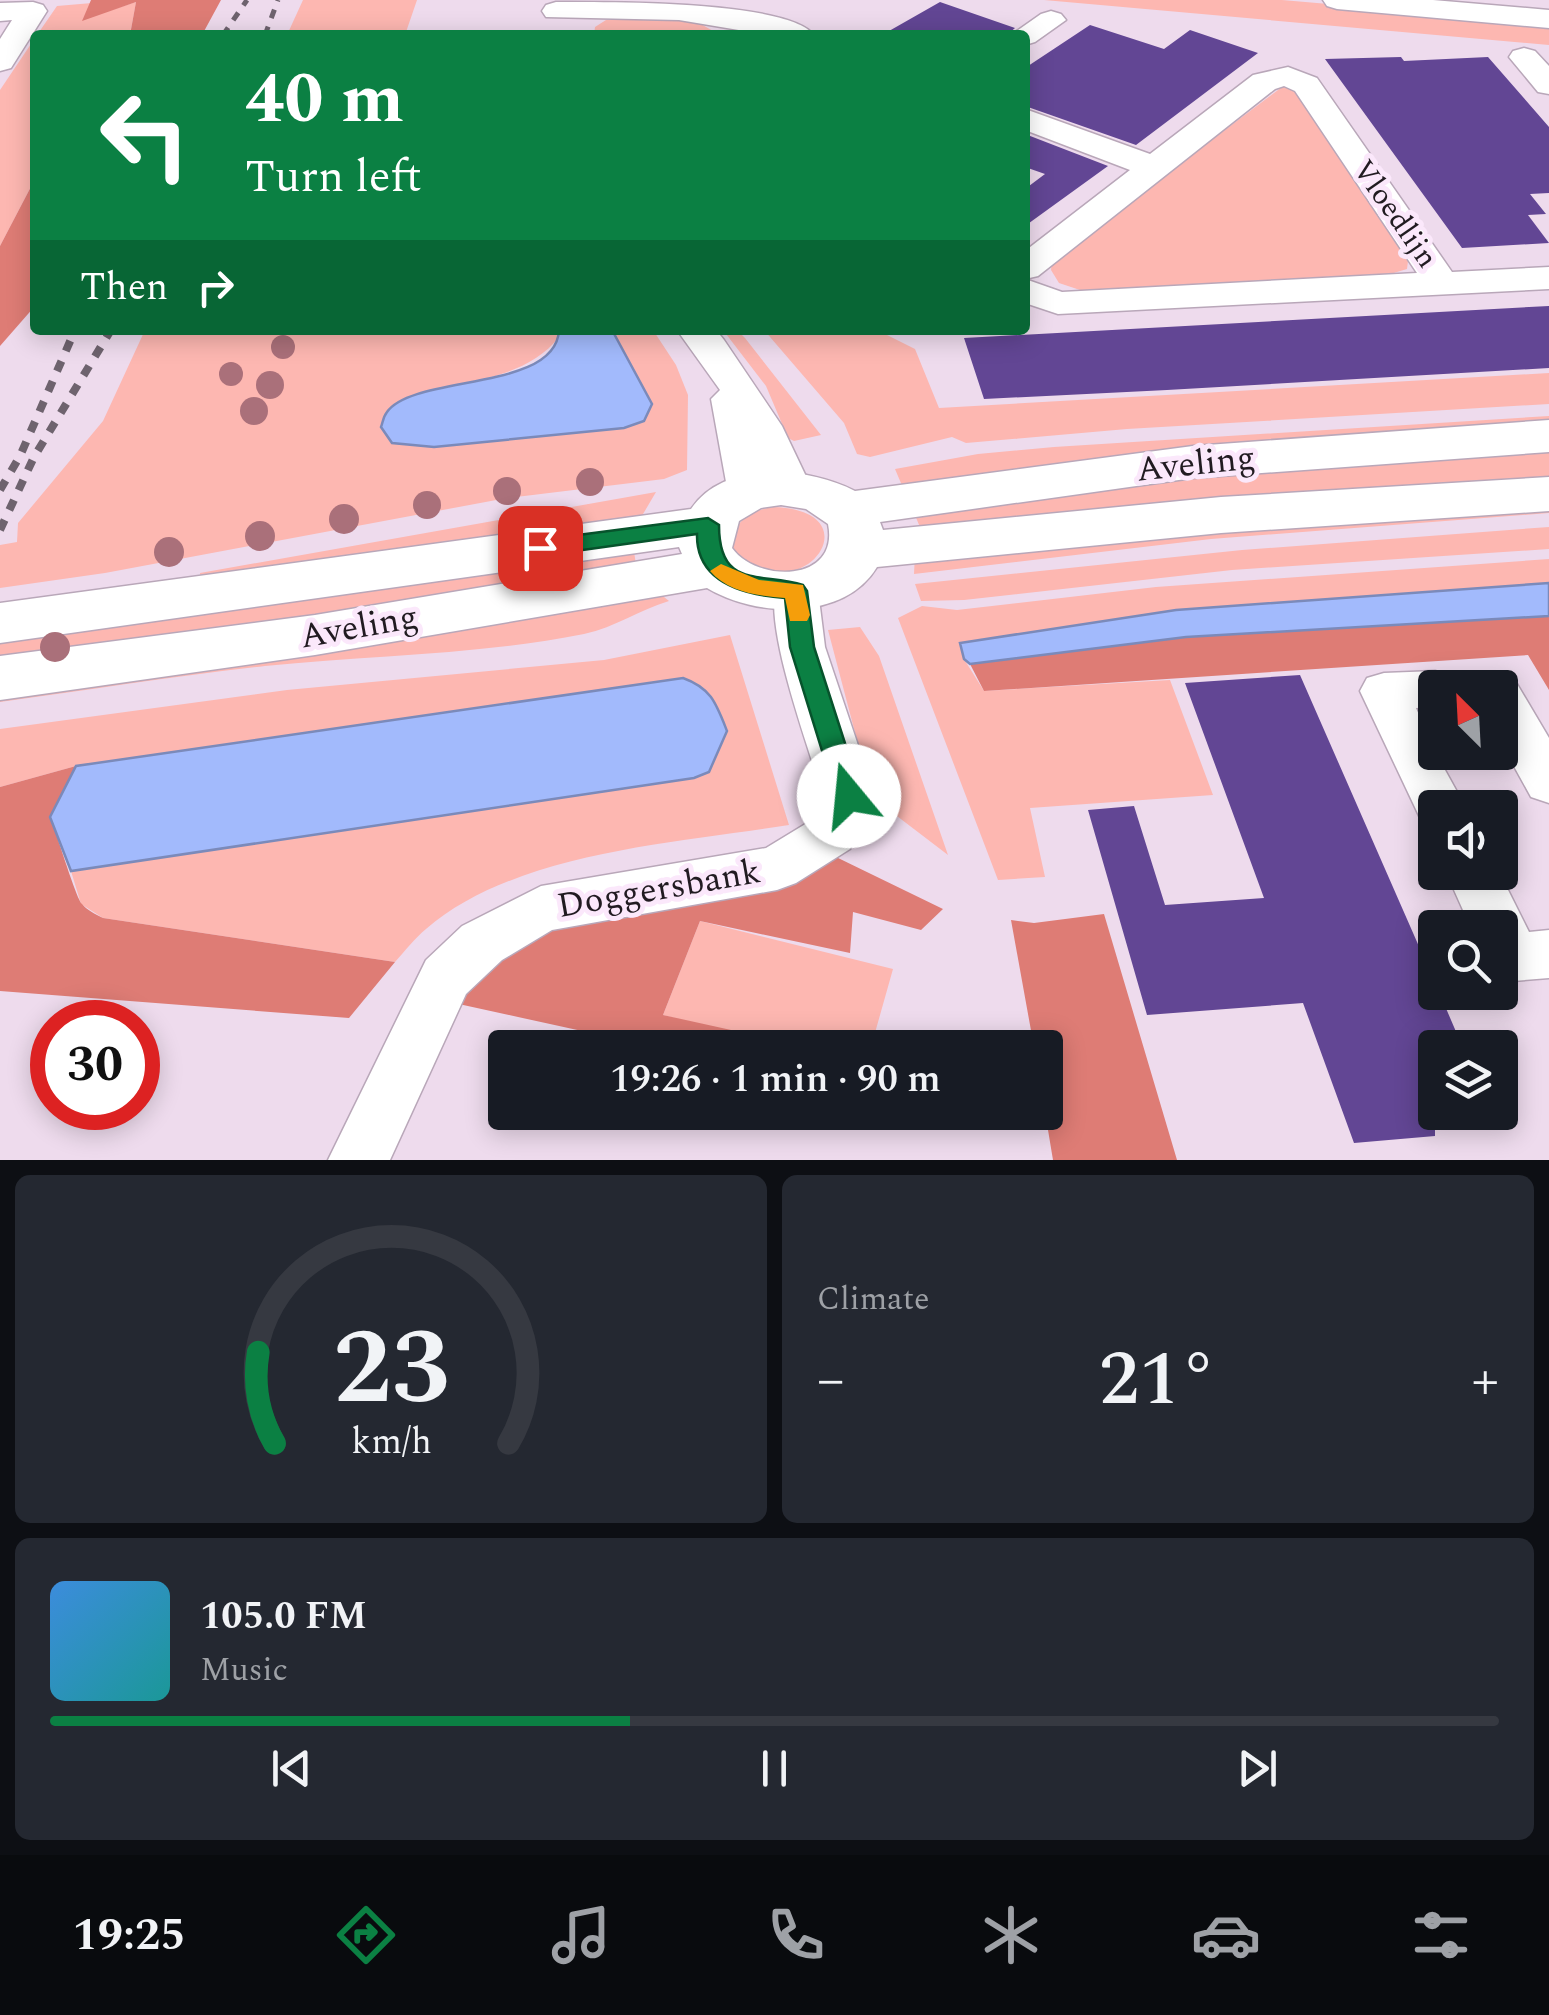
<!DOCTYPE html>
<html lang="en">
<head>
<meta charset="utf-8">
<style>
	body { margin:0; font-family:Spectral,serif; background:#242831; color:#f1f3f6; height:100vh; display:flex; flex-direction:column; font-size:38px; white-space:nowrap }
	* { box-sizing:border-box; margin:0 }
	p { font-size:32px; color:#9ea1a6 }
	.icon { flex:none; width:55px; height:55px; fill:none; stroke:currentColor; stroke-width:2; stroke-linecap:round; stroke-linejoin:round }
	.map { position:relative; height:1160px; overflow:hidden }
	.details { display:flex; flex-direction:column; gap:15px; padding:15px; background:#0d0f14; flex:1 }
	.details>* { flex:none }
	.top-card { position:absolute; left:30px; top:30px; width:1000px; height:305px; border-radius:10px; box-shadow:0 5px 25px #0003; background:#0b8043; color:#fff; overflow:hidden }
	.needle { width:65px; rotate:336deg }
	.fabs { position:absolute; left:1418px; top:670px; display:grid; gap:20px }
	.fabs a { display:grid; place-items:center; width:100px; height:100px; border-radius:10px; background:#171b24; box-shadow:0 5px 25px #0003; font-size:50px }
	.speed { position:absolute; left:30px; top:1000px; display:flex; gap:20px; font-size:50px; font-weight:700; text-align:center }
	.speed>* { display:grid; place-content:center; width:130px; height:130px; border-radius:50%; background:#171b24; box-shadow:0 5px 25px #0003; line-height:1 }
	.speed .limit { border:15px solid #d22; background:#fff; color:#111 }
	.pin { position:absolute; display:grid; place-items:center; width:85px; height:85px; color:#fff; margin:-42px; border-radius:20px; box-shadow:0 5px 15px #0006 }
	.me { position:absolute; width:110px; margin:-55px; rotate:343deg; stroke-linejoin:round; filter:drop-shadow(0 0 8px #0008) }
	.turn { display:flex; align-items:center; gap:35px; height:210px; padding:0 50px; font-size:45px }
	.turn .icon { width:130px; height:130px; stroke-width:2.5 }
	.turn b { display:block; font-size:70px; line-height:85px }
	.then { display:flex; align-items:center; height:95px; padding:0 50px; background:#0003; gap:20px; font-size:38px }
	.big { font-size:75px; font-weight:600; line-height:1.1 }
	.details .widget { flex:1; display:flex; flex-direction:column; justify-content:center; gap:15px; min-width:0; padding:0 35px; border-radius:15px; background:#242831 }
	.details .dial { align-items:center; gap:0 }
	.dial svg { height:260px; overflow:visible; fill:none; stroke:#363941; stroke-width:7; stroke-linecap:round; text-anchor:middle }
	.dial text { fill:#f1f3f6; stroke:none }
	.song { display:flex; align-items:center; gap:30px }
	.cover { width:120px; height:120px; border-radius:15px; background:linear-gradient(135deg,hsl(210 70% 55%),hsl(180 70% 35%)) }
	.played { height:10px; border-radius:5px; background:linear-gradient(90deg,#0b8043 40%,#363941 40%) }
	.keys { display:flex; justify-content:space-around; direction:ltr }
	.heat { display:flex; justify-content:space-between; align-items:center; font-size:55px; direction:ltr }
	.details .tiles { flex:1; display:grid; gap:15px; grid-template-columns:1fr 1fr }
	.widget:last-child { grid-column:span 2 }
	.trip { position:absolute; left:488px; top:1030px; width:575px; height:100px; border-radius:10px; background:#171b24; box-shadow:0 5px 25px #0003; font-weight:600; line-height:100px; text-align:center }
	.dock { display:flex; height:160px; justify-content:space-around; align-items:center; background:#090b0e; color:#9ea1a6 }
	.dock .icon { width:70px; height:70px }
	.dock .current { color:#0b8043 }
	.dock b { font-size:45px; color:#f1f3f6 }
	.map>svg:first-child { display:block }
	.green { fill:#fdb7b1 }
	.forest { fill:#de7c75 }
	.water { fill:#a2bafc; stroke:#7b8aba; stroke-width:2.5 }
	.building { fill:#624694 }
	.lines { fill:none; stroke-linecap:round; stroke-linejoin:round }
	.minor-casing { stroke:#b9a7b9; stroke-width:3 }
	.major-casing { stroke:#b9a7b9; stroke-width:3 }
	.minor { fill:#fff; fill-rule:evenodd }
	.major { fill:#fff; fill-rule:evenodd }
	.rail-far1 { stroke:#6e636e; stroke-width:5; stroke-dasharray:9 9; stroke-linecap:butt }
	.rail { stroke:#6e636e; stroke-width:8; stroke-dasharray:11 11; stroke-linecap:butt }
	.tree { fill:#aa707a }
	.route { fill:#0b8043; stroke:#07532c; stroke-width:2.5 }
	.slow { fill:#f59e0b }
	.labels { text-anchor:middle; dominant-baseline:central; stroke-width:10; stroke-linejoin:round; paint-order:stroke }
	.far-street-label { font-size:30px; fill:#211b21; stroke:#fbe8fb }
	.street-label { font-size:35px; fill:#211b21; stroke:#fbe8fb }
</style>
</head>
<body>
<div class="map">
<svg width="1549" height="1160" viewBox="0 0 1549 1160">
	<rect width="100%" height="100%" fill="#eedbed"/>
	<path class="green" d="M303,0H417L405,35H287Z
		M1044,0H1282L1549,23V45Z
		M136,2L130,35H37L57,6L92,3L83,19Z
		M606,20H694L713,31L708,35H594L595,27Z
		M35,38V179L0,246V90Z
		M1282,87L1293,89L1408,261L1407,269L1387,275L1089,293L1059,283L1051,270L1052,260Z
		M145,330H559V337C512,398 403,373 381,427L392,443L434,447L652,404L612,330H653L676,365L688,395L687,470L664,479L507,498L105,573L0,588V545L17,542L18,523L103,421Z
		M723,330H737L745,338L821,435L794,441L788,438L766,386Z
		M764,330H877L915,349L939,408L1549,373V404L1127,429L966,443L952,437L870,457L857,454L844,423Z
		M1549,416V431L906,495L895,469L978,454L1054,447Z
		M1549,448V485L922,532L912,508L1176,474Z
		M656,492L636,526L201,585L200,573Z
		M1549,504V513L1211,539L914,574L915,553Z
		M773,507C870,510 811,600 751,564C740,558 734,553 731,541C738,518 750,511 773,507Z
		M1549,527V549L1232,570L964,600L921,601L915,584L1242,550Z
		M633,545L637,571L0,669V631Z
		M1549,559V583L1176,610L961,643L964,659L984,691L1170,680L1213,795L1030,808L1045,877L998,880L898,618L922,606L957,610L1156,587Z
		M649,585L669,601C639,610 616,627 584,634C480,655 371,655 265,666C177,676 88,690 0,702V690Z
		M860,627L879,656L948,855L872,797L828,630Z
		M730,635L789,825C677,843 515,852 426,929C415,938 405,951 395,962L103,918L81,904L71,871L694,778L682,678L76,766L0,787V729L287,690L604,660Z
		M700,921L893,969L871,1047H785L663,1015Z"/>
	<path class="forest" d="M91,0H221L202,35H130L136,2L82,21Z
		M35,179V306L0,346V246Z
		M1549,616V690L1528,655L984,691L970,664L1186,637Z
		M76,766L50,817C56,831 76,898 82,904C87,910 95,914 103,918L395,962L349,1018L0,991V787Z
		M836,857L943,909L921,930L853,912L850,953L700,921L663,1015L809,1047H655L445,1001L534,934L791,886Z
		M1104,914L1177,1160H1053L1045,1112V1048L1034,1047L1011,920L1034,923Z"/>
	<path class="water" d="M559,330H612L652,404L644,421L624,428L434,447L392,443L381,427C383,422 383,417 387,412C414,374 556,392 559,330Z
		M1549,583V616L1186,637L970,664L964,659L960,643L1176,610Z
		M683,678C711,688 716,703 727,731L709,772L694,778L71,871L50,817L76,766Z"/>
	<path class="building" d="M940,2L1015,28L1007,35H882Z
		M1090,25L1164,49L1190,30L1258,53L1136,145L1025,106V68Z
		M1401,57L1404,61L1488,57L1549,127V193L1530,194L1546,214L1528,215L1549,243L1462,248L1325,59Z
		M1025,134L1108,166L1025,226V189L1045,174L1025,167Z
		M1549,306V368L1167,390L984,399L964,338Z
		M1300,675L1435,983V992H1439L1463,1048H1435V1136L1354,1143L1303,1003L1147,1015L1088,810L1134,806L1165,905L1264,898L1185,683Z"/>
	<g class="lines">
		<g class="minor-casing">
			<path id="minor" d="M1323,0H1433L1549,10V28L1337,9L1327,6Z
				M33,2L43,5L47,11L11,68L0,71V39L12,20L0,21V3Z
				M556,2C603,2 787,0 814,35H769L679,20L546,17L542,11L546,5Z
				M1051,11L1061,14L1066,20L1035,42L1025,45V35H1011L1041,14Z
				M1524,48L1535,51L1549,66V94L1538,92L1509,57L1513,51Z
				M1288,67L1317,78L1452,272L1549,267V289L1058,314L1025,303V279L1062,292L1417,273L1295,91L1284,86L1275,89L1038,276L1025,279V251L1130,170L1025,130V109L1150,154L1253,75Z
				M677,330H716L724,340L782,426L812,489L806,499L791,503L776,499L769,487L764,503L749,507L734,503L728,493L711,399L720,390Z
				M795,575L811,580L818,591L825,647L875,796L850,849L796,883L777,890L552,930L502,960L466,994L390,1160H328L426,960L462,926L541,886L766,848L812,820L823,796C811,753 758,615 779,580Z
				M1435,671L1452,676L1458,688H1435V707L1416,708L1435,752L1466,808H1435V827L1422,822L1360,691L1367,678L1384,673Z
				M1500,679L1517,684L1549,738V803L1531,797L1500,741V688H1481Z
				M1446,872H1499L1529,932L1549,930V978L1513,981L1500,976V928H1471Z"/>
		</g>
		<g class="major-casing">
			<path id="major" d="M1549,420V452L1193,478L880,522L883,530L1221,497L1549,477V511L1221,533L877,567C844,622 755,617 707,588L315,655L0,700V656L315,615L682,554L679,547L0,643V603L691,509C725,459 808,467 855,491L1193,446ZM781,505L806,509L828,524C840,583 757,583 732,548L739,521L761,508Z"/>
		</g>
		<use href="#minor" class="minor"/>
		<use href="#major" class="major"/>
		<path class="rail-far1" d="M223,35L247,0
			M265,35L278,0"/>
		<path class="rail" d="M0,490L20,456L75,330
			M0,530L34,457L111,330"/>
	</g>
	<g class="tree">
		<circle cx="283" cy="347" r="12"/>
		<circle cx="231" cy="374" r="12"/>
		<circle cx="270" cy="385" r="14"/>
		<circle cx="254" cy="411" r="14"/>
		<circle cx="590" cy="482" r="14"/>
		<circle cx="507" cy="491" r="14"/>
		<circle cx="427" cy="505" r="14"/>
		<circle cx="344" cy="519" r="15"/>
		<circle cx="260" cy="536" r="15"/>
		<circle cx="169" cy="552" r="15"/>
		<circle cx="55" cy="647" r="15"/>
	</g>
	<path class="route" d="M708,518L719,525C719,589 759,572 803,585L807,591L814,647L862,796L858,804H840L836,796L790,647L785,598C744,595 696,583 697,534L540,556L528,548L540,540Z"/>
	<path class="slow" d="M721,564L759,580L803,585L810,615L807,621H790L785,598C758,596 728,592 710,571Z"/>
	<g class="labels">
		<g class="far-street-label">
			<text transform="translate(1395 214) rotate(55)">Vloedlijn</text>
		</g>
		<g class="street-label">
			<text transform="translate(1196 464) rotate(-6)">Aveling</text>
			<text transform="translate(359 627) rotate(-10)">Aveling</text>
			<text transform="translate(659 889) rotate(-10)">Doggersbank</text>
		</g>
	</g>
</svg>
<div class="fabs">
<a><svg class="needle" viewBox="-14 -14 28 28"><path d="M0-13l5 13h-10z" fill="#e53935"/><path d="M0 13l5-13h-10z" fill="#9ea1a6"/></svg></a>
<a><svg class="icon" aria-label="sound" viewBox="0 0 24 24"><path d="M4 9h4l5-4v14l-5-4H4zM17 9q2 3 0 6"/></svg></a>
<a><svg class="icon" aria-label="search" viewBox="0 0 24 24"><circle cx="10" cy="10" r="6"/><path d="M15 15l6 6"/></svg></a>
<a><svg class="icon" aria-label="layers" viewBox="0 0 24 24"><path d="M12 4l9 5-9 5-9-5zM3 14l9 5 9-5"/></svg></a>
</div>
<div class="speed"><div class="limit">30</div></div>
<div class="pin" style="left:540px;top:548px;background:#d93025"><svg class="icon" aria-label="arrive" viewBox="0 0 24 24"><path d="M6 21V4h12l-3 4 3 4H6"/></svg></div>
<svg class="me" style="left:849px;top:796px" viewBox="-20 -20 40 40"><circle r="19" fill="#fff"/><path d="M0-13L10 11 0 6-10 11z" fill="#0b8043"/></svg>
<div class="trip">19:26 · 1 min · 90 m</div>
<div class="top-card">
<div class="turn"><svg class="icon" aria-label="left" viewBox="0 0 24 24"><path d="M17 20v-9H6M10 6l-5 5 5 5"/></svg><div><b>40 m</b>Turn left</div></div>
<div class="then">Then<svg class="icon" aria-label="right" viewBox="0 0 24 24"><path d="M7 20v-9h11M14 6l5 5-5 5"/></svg></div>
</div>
</div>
<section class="details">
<div class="tiles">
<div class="widget dial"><svg viewBox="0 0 100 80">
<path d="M14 69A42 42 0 1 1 86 69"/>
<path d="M14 69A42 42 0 0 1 9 41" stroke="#0b8043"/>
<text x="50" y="56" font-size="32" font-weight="700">23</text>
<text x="50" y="72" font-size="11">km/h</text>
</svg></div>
<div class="widget"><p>Climate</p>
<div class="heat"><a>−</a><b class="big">21°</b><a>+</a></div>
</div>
<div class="widget">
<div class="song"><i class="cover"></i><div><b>105.0 FM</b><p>Music</p></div></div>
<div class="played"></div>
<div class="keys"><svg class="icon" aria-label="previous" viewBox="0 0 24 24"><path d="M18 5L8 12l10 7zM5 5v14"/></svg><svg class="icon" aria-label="pause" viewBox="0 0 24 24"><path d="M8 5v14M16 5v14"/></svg><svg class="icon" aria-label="next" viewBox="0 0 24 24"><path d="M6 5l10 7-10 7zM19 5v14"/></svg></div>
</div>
</div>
</section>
<nav class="dock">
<b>19:25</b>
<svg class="icon current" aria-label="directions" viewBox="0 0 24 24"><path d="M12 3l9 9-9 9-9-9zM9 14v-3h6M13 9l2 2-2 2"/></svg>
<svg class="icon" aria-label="music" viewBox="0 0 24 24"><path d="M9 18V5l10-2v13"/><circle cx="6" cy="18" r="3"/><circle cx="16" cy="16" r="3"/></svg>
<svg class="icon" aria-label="phone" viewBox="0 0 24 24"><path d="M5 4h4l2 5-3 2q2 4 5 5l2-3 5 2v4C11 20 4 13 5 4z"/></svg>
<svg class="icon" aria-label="climate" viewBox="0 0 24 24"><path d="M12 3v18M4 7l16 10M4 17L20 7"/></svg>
<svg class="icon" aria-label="car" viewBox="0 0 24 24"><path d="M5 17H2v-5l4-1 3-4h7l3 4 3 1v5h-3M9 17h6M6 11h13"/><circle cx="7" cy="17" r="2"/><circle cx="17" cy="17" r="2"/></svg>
<svg class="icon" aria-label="filters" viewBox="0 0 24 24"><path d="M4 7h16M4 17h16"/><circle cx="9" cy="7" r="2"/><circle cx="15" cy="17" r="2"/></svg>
</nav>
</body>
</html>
